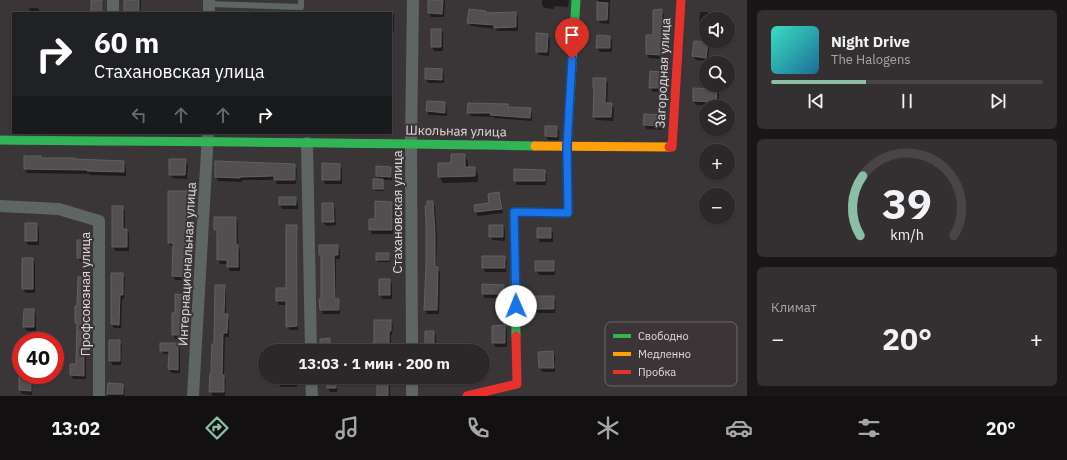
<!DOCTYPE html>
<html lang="ru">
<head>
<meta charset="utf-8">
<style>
	body { margin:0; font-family:"IBM Plex Sans",sans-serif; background:#343032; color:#f1f3f6; height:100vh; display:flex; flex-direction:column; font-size:15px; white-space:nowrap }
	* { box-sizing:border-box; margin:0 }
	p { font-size:13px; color:#a6a6a8 }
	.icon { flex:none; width:22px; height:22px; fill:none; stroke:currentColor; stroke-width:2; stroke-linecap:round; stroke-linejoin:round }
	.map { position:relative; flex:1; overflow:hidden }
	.sheet { display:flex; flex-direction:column; gap:10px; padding:10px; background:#181617; width:320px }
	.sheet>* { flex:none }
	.guide { position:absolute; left:12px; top:12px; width:380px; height:122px; border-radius:0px; box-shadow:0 1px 3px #0004,0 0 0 1px #484447; background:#202124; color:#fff; overflow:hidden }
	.buttons { position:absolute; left:699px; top:12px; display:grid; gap:8px }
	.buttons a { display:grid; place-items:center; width:36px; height:36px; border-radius:50%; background:#2c282a; box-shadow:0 1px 3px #0004,0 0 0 1px #484447; font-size:20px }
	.speed { position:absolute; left:12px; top:332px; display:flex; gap:8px; font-size:20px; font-weight:700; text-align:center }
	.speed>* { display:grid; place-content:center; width:52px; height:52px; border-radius:50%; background:#2c282a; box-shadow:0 1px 3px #0004,0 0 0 1px #484447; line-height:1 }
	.speed .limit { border:6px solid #d22; background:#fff; color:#111 }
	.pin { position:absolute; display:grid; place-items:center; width:34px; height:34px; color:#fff; margin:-41px -17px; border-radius:50% 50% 50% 0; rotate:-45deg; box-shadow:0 0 4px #0007 }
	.pin .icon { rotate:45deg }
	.me { position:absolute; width:44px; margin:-22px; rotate:359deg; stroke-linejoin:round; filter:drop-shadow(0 0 3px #0008) }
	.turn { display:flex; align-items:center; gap:14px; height:84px; padding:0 16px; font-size:18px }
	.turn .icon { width:52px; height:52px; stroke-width:2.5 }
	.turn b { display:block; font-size:28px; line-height:34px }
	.lanes { display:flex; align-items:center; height:38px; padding:0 16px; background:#0003; justify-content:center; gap:20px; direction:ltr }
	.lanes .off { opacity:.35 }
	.big { font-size:30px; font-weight:800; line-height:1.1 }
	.sheet .tile { flex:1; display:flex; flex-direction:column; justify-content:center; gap:6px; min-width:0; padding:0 14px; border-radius:6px; background:#343032 }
	.sheet .dial { align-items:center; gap:0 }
	.dial svg { height:104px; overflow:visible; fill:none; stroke:#484447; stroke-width:7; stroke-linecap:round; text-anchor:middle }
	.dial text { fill:#f1f3f6; stroke:none }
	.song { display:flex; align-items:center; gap:12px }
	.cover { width:48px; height:48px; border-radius:6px; background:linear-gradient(135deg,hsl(170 70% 55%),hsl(200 70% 35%)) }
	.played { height:4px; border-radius:2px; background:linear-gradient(90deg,#8abfa5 35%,#484447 35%) }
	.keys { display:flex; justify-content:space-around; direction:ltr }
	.heat { display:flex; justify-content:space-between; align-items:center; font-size:22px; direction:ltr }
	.trip { position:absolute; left:258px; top:344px; width:232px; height:40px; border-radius:20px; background:#2c282a; box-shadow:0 1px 3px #0004,0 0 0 1px #484447; font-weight:800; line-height:40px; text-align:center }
	.menu { display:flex; height:64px; justify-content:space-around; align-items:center; background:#121011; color:#a6a6a8 }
	.menu .icon { width:28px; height:28px }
	.menu .on { color:#8abfa5 }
	.menu b { font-size:18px; color:#f1f3f6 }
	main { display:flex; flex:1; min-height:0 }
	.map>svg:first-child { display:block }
	.shadow { fill:#0007 }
	.building { fill:#524f50; stroke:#636061 }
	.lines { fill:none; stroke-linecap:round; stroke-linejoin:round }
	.lane { stroke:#5d6662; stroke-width:6 }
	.street { stroke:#5d6662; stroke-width:12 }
	.fast { stroke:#30b455; stroke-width:9 }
	.slow { stroke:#ff9f0a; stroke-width:9 }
	.jam { stroke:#e5322d; stroke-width:9 }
	.route-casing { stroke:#114b97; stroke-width:10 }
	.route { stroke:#1a73e8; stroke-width:7 }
	.labels { text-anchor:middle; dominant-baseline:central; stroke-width:4; stroke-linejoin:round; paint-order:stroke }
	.street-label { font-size:13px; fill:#e0dcde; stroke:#3b3537 }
	.key { fill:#3b3537; stroke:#6d6769; stroke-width:1 }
	.key-label { font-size:11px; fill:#e0dcde }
</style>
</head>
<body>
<main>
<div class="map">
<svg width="747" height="396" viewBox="0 0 747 396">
	<rect width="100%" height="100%" fill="#3a3638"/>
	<path class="shadow" d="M92,0H103V13H92Z
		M130,0H141V13H125Z
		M429,0H445L444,17H431L429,13Z
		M542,0H569L568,7L554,6V9L544,8L542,4Z
		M598,0H610L609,24L600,23L598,19Z
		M29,8H38L41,13H30Z
		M662,10L664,15L663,59L649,58L647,54L654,36Z
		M374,11H392L394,15V32L391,31V13H374Z
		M485,12L487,14L515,13L518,17V31H497L496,29L471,26L469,22Z
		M700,12H708L710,16V19H706V30H702L699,26Z
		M441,30L443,34V51H434L432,47Z
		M547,35L550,39L549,56L539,55L537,51Z
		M610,37L612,41V52H600L597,48Z
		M707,43L709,47L708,61L696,60L693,56Z
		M391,53L392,55V80H391Z
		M426,69L441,70L444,74V83H428L426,79Z
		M660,73L663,77L662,92H653L650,88Z
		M605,79L608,83L607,104H611L614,108L613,121L596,120L594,116L595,90L594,88Z
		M716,90L719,94L718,106L696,105L694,101Z
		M391,96L393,99L392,116H391Z
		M428,102L445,103L447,108V116L429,115L427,111Z
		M507,105L509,108L530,109L532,113V121L494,118L493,117L471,116L468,112Z
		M663,116L666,120L665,130L647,129L644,125Z
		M546,127H557L559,131V140H548L546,136Z
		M465,155L468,162V168H474L478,174V182L443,183L439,176L452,164Z
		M41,159L124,162L126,166V176L90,175V174L27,173L25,169Z
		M185,160L188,165L187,179L172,178L170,174Z
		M294,165L297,169L296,184H277L275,180H242V182L218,181L216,177Z
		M340,165L342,169V184H325L323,180Z
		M390,168L392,172V180H383V191H375L374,189V180H379L377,176Z
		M544,171L547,175L546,185H517L515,181Z
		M186,192L188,196L187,261L188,263V280H175L173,276L174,247H172L169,243Z
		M499,193L501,197L503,213L478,216L476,212L475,206L490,204Z
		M295,198L298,202V209H282L280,205Z
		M391,202L394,207V234H372L370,230L376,220Z
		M433,202L435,206L437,238L436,268L440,272L439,314H427L425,310L427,266L428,206Z
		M333,204L335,208L336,225L326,226L323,222Z
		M123,207L125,211V230H127L129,234V251H115L113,247Z
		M236,218L238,222V246L240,250V271H230L228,267V264H220L218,260V234L215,230Z
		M37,224L39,228V245H28L26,241Z
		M296,226L298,231V330H290L287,326V305H279L277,301L287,289Z
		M503,226L505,230V241L493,240L490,236Z
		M538,229H551L553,233V242H540L538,238Z
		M78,241H87L90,245V262H81L78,258Z
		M338,246L340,250V259H336V300H338L340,304V314H323L321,310L320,300H322V258L320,254Z
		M389,254L390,256V262H378L377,260Z
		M504,257L507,261L506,272H485L483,268Z
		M23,259H33L35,263V293H26L23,289Z
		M553,262L555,266V275H539L536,270Z
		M122,274L125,278L124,299H122L121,328H114L112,324Z
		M89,278L91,282V296H90L88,357H86V379H73L71,375V365H77L78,326L76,323Z
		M390,280L392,284V299H382L380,294Z
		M224,286L226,290V315L229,319V337H225L224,376L226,380L225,396H213L210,392L215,345Z
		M504,286L506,290V298H485L483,294Z
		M186,296L188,300V312H186V339H176L173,335L176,314Z
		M553,297L556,301L555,313H537L535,309Z
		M25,310H33L36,314V331H27L24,327Z
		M390,321L393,325L392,335H391V351H373L375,344Z
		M504,326L507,330V347H496L493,343Z
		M426,332H434L436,336V351H425Z
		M330,339L332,343L333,351H321Z
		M119,341L122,345L121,365H113L110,361Z
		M178,344L180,348V373H172L169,369V354H164L161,350Z
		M286,345H295L297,349V351H286Z
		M553,352L555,356V372H542L540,368Z
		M20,374L33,375L32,395L22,394L20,390Z
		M278,377H297V387H281L278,383Z
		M320,377H343V384H337V392H330L328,388V385H322L320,380Z
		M470,377H483V381H473Z
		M388,381L390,385V396H378Z
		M109,384L122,385L125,389L124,396H108Z"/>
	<path class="building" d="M91,0H102V13H91Z
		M124,0H139V13H124Z
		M428,0H443L442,14L428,13Z
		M597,2L608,3L607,20H597Z
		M469,9L486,11V13L516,12V27L494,28V25L467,23Z
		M662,9L661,55L646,54V35H653V10Z
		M431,29H441V47H431Z
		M536,33L548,34L547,52H536Z
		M597,35L610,36V48H596Z
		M694,41L708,42L706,58L692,56Z
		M425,68L442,69V80L425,79Z
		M650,71L661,72L660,88H649Z
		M593,78H606L605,103H612L611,117H593L594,88H593Z
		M693,88L717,89L716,102L693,101Z
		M427,101L445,102V113L426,111Z
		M468,103L508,104V107L531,108L530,118L490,115L491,113H467Z
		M644,114L664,115L663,126L643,125Z
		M545,126H557V137L545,136Z
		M451,154H465V167H475V176L438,177V163H451Z
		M24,156H41V158H75V159L124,161V172L87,171V170L24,169Z
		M169,159H186L185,175H169Z
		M215,161L295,164V180H274V176L240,177V178L215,177Z
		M322,163L340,164V180H322Z
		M376,166L391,167V177L376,176Z
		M514,169L545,170V181H514Z
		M373,179H383V189H373Z
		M168,191H187L185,258H186V277L172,276L173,243H168Z
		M499,192L502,209L475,212L474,205L489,203L488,194Z
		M279,197H296V205H279Z
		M375,201L392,202V230H369V219H375Z
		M427,201H433L435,233V267H438L437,310H424L426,266V220L425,206H427Z
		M322,203H333L334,222H322Z
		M112,206H123V229H127V247H112Z
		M214,217H236V245H238V267H227V260H217V230H214Z
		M25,223H37V241H25Z
		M286,225H297V326L286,327V301H276V288H286Z
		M489,225H503V237H489Z
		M537,228H551V238H537Z
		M77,240H88V258H77Z
		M319,245H338V255H334L335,299H339V310H320L319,299H321V255H319Z
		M376,253H389V260H376Z
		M482,256H505V268H482Z
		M22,258H33V289H22Z
		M535,261H554V271H535Z
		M111,273H123V295H120L119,325L111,324Z
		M78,277H89V292H88L86,353H84V376L70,375V364H76L77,323H75V306H77Z
		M379,279H390V295H379Z
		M482,284L504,285V294H482Z
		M215,285H225L224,314H228L227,333H223L222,375H224V392H209L210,374H211L212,344H214Z
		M175,294L186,295V308H184V335H172V313H175Z
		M534,296H554V309H534Z
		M24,309H34V327H23Z
		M374,320H391V331H389V351H372V343H374Z
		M505,325V343H492V326Z
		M425,331H434V346H425Z
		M330,338L331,351H320V339Z
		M109,340H120V361H109Z
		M160,343H178V370L168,369L169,351H160Z
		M553,351L554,368H539L538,352Z
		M19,375H31V391L19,390Z
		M327,377H336V388H327Z
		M377,380H388V396H377Z
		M108,383L123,384V394H107Z"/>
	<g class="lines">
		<path class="lane" d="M209,4L301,7V0"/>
		<path class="street" d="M209,0V13
			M113,13V0
			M307,143L311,351
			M0,206L59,209L99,221V396
			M412,351L411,143L413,0
			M311,377L312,396
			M412,377V396
			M193,396L208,133"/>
		<path class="fast" d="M0,140C178,142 356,142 535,146
			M516,336L514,212L568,213L567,147L576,0"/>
		<path class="slow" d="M535,146L669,147"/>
		<path class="jam" d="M669,147H672L681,0
			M467,396L517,384L516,336"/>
	</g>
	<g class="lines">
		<g class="route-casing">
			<path id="route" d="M516,306L514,212L568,213L567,146L572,59"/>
		</g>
		<use href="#route" class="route"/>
	</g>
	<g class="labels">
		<g class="street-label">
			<text transform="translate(663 73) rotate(-87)">Загородная улица</text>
			<text transform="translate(456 131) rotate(1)">Школьная улица</text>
			<text transform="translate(397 212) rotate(-90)">Стахановская улица</text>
			<text transform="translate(187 264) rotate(-87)">Интернациональная улица</text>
			<text transform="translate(85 294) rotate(-90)">Профсоюзная улица</text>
		</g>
	</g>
	<rect x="605" y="322" width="132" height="64" rx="6" class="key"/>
	<rect x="613" y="334" width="18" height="4" fill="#30b455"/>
	<rect x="613" y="352" width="18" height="4" fill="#ff9f0a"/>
	<rect x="613" y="370" width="18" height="4" fill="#e5322d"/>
	<g class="key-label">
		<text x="638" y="340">Свободно</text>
		<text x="638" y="358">Медленно</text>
		<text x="638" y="376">Пробка</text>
	</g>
</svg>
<div class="buttons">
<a><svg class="icon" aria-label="sound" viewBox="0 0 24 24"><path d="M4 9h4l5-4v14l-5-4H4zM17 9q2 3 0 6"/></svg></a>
<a><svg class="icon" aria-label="search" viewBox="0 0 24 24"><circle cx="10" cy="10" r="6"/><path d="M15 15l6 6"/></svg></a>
<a><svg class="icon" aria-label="layers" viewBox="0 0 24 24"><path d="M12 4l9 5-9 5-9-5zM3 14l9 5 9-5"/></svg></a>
<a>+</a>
<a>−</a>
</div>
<div class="speed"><div class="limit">40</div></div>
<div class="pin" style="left:572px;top:59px;background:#d93025"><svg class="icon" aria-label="arrive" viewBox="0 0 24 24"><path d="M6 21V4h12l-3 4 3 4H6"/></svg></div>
<svg class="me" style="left:516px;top:306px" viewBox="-20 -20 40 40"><circle r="19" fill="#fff"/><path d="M0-13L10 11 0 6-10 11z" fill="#1a73e8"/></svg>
<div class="trip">13:03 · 1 мин · 200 m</div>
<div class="guide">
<div class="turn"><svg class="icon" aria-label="right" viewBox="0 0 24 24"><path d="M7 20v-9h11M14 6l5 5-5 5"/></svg><div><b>60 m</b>Стахановская улица</div></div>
<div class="lanes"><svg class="icon off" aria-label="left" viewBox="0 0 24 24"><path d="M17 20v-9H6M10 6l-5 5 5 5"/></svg><svg class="icon off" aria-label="ahead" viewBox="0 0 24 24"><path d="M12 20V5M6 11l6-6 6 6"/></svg><svg class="icon off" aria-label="ahead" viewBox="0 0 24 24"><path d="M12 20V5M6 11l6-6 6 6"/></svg><svg class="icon" aria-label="right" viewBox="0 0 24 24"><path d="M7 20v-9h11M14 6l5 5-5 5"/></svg></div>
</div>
</div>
<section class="sheet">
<div class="tile">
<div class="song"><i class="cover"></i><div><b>Night Drive</b><p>The Halogens</p></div></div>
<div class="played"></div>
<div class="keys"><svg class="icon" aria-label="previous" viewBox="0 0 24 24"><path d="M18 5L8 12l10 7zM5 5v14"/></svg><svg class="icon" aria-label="pause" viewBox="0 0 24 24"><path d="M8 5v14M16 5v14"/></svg><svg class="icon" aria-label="next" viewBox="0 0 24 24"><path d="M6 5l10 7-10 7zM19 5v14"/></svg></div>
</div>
<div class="tile dial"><svg viewBox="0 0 100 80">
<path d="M14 69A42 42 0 1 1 86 69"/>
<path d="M14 69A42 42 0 0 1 16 23" stroke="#8abfa5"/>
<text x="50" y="56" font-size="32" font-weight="700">39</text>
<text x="50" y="72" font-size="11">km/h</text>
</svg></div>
<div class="tile"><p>Климат</p>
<div class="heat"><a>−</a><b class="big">20°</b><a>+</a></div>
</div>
</section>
</main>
<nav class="menu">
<b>13:02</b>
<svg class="icon on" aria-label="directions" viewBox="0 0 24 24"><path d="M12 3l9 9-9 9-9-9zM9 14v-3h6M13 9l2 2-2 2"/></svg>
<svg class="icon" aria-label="music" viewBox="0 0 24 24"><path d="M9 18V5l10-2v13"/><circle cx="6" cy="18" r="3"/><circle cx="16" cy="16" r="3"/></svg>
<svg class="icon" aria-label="phone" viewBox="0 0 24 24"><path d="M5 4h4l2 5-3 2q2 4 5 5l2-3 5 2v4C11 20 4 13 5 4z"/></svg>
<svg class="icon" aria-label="climate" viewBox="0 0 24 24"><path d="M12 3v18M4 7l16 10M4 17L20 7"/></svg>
<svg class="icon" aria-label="car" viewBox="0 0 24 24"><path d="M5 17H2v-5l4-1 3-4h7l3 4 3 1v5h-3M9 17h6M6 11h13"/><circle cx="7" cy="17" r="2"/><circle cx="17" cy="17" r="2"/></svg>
<svg class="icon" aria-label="filters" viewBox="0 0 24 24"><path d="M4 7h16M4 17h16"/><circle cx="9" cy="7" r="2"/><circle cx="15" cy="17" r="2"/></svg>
<b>20°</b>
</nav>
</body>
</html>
